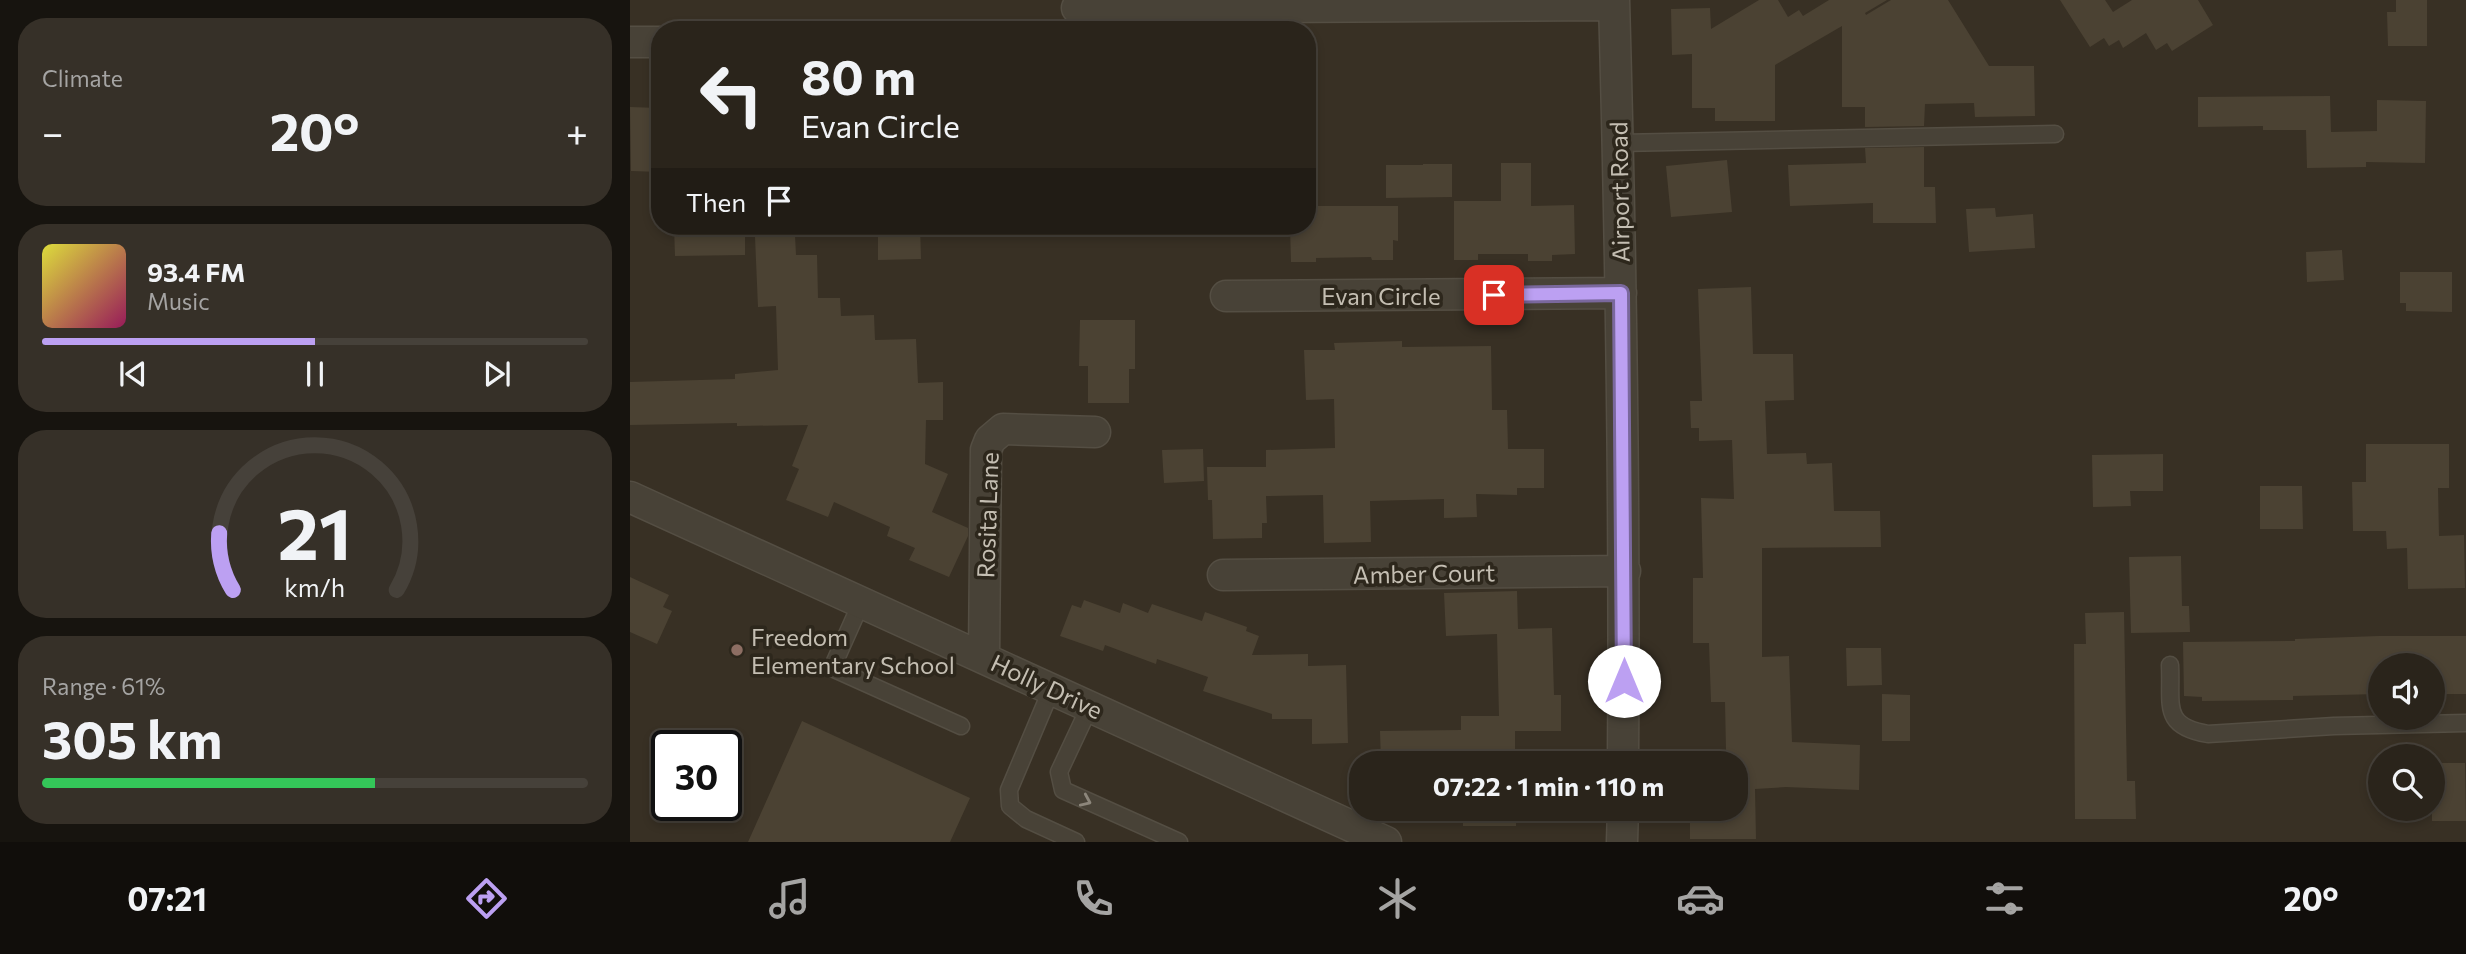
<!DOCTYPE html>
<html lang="en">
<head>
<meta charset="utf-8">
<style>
	body { margin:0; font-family:Commissioner,sans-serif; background:#363028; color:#f1f3f6; height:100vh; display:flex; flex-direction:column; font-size:26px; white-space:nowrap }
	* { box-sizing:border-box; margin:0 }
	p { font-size:23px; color:#a5a4a3 }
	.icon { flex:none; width:38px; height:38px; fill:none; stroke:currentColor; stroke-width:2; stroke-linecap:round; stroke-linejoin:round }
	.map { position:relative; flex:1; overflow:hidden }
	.details { display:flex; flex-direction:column; gap:18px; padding:18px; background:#17140f; width:630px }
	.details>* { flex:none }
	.top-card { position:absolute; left:21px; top:21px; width:665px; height:214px; border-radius:28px; box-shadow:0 4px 10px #0003,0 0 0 2px #46413a; background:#2a241b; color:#f1f3f6; overflow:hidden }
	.fabs { position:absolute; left:1738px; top:653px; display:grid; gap:14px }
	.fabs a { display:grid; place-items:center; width:77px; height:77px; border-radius:50%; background:#2a241b; box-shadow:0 4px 10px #0003,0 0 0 2px #46413a; font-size:35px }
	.speed { position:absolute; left:21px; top:730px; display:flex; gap:14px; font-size:35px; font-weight:700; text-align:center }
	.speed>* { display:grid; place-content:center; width:91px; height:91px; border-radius:50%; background:#2a241b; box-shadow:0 4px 10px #0003,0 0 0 2px #46413a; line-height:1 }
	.speed .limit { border:4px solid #111; border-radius:10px; background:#fff; color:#111 }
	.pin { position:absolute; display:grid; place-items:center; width:60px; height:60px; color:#fff; margin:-30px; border-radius:14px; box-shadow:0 4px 10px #0006 }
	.me { position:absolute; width:77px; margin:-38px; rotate:0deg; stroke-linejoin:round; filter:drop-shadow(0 0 5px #0008) }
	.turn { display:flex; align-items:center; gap:24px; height:147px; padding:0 35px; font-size:32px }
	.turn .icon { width:91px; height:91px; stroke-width:2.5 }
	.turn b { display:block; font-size:49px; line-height:60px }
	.then { display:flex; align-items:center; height:66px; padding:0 35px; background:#0003; gap:14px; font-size:26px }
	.big { font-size:52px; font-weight:700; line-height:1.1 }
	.details .widget { flex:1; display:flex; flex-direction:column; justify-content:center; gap:10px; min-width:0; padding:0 24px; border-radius:28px; background:#363028 }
	.details .dial { align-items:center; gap:0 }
	.dial svg { height:182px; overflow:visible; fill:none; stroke:#46413a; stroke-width:7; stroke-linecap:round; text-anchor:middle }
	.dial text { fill:#f1f3f6; stroke:none }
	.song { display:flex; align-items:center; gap:21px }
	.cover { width:84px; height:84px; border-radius:10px; background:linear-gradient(135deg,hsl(60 70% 55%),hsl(330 70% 35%)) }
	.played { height:7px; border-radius:4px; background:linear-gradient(90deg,#bca0f2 50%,#46413a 50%) }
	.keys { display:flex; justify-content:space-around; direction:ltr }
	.heat { display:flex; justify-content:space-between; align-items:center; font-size:38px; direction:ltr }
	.charge { height:10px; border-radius:5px; background:linear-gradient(90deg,#34c759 61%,#46413a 0) }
	.trip { position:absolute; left:719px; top:751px; width:399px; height:70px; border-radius:28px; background:#2a241b; box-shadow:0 4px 10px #0003,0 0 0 2px #46413a; font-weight:700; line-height:70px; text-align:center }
	.dock { display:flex; height:112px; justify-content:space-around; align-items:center; background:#110e0b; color:#a5a4a3 }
	.dock .icon { width:49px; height:49px }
	.dock .active { color:#bca0f2 }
	.dock b { font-size:32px; color:#f1f3f6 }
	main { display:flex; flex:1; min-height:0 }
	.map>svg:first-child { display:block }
	.building { fill:#4b4233 }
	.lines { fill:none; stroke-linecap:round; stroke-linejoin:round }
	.lane-casing { stroke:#544e43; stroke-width:19 }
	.street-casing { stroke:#544e43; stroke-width:33 }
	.lane { stroke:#484237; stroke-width:16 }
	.street { stroke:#484237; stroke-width:30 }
	.oneway { stroke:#8c867b }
	.route-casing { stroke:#7a689d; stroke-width:18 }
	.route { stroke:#bca0f2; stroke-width:12 }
	.education-dot { fill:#8d6e63; stroke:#2d271c; stroke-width:2.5 }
	.labels { text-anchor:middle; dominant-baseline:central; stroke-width:7; stroke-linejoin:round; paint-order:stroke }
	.street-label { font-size:24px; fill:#c4beb2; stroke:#2d271c }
	.poi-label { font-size:24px; fill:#c4beb2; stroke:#2d271c; text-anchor:start }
</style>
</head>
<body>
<main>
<section class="details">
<div class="widget"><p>Climate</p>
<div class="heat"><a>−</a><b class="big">20°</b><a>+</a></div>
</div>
<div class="widget">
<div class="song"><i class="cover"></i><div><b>93.4 FM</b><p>Music</p></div></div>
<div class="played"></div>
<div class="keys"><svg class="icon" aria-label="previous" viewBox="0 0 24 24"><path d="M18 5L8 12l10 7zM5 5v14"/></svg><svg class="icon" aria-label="pause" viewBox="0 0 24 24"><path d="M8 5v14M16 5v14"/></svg><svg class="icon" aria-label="next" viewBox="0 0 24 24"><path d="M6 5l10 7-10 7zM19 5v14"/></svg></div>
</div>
<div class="widget dial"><svg viewBox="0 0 100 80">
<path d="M14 69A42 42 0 1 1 86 69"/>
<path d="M14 69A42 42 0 0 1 8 44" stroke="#bca0f2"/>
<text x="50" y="56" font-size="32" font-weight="700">21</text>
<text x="50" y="72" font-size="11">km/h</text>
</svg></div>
<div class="widget"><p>Range · 61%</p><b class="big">305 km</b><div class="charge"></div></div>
</section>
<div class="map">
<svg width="1836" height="842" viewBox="0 0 1836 842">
	<rect width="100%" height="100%" fill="#383024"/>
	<path class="building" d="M1129,0H1148L1158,17L1169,10L1173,16L1199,0H1257L1235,13L1236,15L1261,0H1318L1359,66H1404L1405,116L1345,117L1344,103L1295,104L1294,126L1235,127V107H1212V26L1145,65V121H1085V108H1062V54L1042,55L1041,9L1080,8L1081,29Z
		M1430,0H1475L1483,12L1502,0H1568L1583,25L1542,51L1537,43L1526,50L1516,33L1493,48L1489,40L1479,46L1474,38L1460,47Z
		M1766,0H1797V46H1758L1757,12H1766Z
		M1700,96L1701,132L1747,131V100L1796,101L1795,163L1736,162V167L1677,168L1676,130H1633V126L1568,127V97Z
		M0,107L29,108L30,172L1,171Z
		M1294,147V187H1305L1306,223H1243V203L1160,206L1158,165L1236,163L1235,148Z
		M1097,160L1102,212L1041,217L1036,166Z
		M871,163H901V206L944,205L945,254L922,255V261H898V254H848V260H824V201H871Z
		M793,164H822V197L756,198V165H793Z
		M677,206H768V241L763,240V260H742L741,257L686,258V262H661L660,226H677Z
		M1365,208L1366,217L1403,214L1405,248L1339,252L1336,209Z
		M44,226H115V255L45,256Z
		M248,226H290L291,259L248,260Z
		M165,235L166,255H187L188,298H210L211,316L244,315L245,340L286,339L288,383L313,382V420H296L295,464L318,474L302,512L338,528V536L319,577L279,560L285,548L257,536L260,527L204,502L198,517L156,500L169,469L162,466L178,425L107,426V423L0,425V382L105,379V374L148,370L146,306L128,307L125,237Z
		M1712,250L1714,280L1677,282L1676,252Z
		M1770,272H1822V312L1776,311V303H1770Z
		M1121,287L1123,354H1163L1164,400L1135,401L1137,454L1176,453L1177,464L1202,463L1204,511H1250L1251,547L1132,548V657L1159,656L1162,742L1230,745L1229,790L1156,787L1125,789L1126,839H1060V812H1068V808H1106V763H1067V751L1096,750L1095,702H1081L1079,643H1063V578H1073L1071,498L1104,499L1102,440L1069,441V428H1061L1060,401H1072L1068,289Z
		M450,320H505V369H499V403H458V366H449Z
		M772,341V347L861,346L862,410H877L878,449H914V488H887V495L846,494L847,517L814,518V499L740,501L741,542L694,543L693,495L636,496L637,523H632V538L583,539L582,500H578L577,467H636V450L705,448L704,399L676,400L674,350H705L704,343Z
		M1736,444H1819V488H1808L1809,536L1834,535L1835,588L1778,589L1777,548L1757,549L1756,531H1723L1722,482H1736Z
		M573,449L574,481L534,483L532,450Z
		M1533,454V491H1500L1501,506L1463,507L1462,455Z
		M1630,486H1672L1673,529H1630Z
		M1551,556L1552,606H1559L1560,632L1501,633L1499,557Z
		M0,577L39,595L33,607L42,611L27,644L0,632Z
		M887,591L888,629L922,628L924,695H931V731H885V763H751L750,731L831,730V716H869L867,634L816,636L814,593Z
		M454,600L490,613L493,603L518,613L522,604L572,621L575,612L617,627L616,631L629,636L622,655L678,654V666L716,665L718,743L682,744V719H642V714L573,691L578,677L527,659L526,664L475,645L473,651L430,636L442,605L451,608Z
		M1494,612L1497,781H1505L1506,819H1445L1444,644H1456L1455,613Z
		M1749,636H1836V694H1802V665H1750V694L1663,696V700L1572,701V697L1554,696L1553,642L1665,641V639Z
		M1216,648H1251L1252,685L1217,686Z
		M1252,694L1280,695V741H1252Z
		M172,721L340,798L320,842H118Z
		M1802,763H1835L1836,821H1802Z
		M825,808H886V826H833V819H825Z"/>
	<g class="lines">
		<g class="lane-casing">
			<path id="lane" d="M989,143L1425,134
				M231,603L202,668L331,726
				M1540,665C1542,705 1531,726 1578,734L1704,726L1836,723
				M422,688L379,790L380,806L396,819L446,842
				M460,706L429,772L433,790L549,842"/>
		</g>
		<g class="street-casing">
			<path id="street" d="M984,0C991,254 995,509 993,763
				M447,8L984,5
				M0,42H30
				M596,296L991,293
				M0,497L756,842
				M593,575L995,571
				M354,657L356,450L360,440L373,429L465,432
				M992,842L993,808"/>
		</g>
		<use href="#lane" class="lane"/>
		<use href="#street" class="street"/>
	</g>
	<defs><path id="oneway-chevron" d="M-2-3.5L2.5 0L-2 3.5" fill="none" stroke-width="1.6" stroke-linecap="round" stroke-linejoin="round" transform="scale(1.75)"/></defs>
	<use class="oneway" href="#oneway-chevron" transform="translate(456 801) rotate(24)"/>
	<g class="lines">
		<g class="route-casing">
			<path id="route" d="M864,295L991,293L994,681"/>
		</g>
		<use href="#route" class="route"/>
	</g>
	<circle class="education-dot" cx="107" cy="650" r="7"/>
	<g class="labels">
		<g class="street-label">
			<text transform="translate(989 192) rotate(-91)">Airport Road</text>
			<text x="751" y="295">Evan Circle</text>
			<text transform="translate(357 515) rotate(-88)">Rosita Lane</text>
			<text transform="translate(794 573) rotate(-1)">Amber Court</text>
			<text transform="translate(417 686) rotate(25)">Holly Drive</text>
		</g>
		<g class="poi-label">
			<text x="121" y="636">Freedom<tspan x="121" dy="28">Elementary School</tspan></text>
		</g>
	</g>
</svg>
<div class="fabs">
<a><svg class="icon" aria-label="sound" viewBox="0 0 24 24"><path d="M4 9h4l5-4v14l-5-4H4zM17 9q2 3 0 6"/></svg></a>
<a><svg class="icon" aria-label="search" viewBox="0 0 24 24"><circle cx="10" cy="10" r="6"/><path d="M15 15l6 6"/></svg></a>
</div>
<div class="speed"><div class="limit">30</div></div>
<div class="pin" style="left:864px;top:295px;background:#d93025"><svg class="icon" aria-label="arrive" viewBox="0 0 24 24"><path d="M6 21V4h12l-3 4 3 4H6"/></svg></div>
<svg class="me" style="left:994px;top:681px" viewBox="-20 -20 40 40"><circle r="19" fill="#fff"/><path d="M0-13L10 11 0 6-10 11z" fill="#bca0f2"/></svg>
<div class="trip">07:22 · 1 min · 110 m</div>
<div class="top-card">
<div class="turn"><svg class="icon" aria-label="left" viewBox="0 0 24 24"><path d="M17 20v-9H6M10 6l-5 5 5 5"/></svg><div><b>80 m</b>Evan Circle</div></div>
<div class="then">Then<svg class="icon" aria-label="arrive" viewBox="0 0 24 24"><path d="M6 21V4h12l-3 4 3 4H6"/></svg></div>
</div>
</div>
</main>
<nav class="dock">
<b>07:21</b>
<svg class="icon active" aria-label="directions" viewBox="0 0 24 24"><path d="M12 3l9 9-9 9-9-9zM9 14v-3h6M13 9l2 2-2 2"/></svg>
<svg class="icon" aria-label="music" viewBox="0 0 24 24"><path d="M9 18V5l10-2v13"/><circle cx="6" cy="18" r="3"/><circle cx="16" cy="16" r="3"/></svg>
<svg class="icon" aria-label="phone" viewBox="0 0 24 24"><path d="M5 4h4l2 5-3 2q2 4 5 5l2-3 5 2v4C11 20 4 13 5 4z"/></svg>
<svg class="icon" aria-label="climate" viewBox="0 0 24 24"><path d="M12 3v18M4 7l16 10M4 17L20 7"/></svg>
<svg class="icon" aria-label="car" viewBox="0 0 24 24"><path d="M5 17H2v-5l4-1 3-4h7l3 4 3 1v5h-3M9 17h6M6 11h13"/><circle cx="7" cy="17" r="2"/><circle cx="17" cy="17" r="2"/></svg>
<svg class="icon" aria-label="filters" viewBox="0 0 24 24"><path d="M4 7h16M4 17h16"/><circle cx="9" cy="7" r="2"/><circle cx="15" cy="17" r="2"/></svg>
<b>20°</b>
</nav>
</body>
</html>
